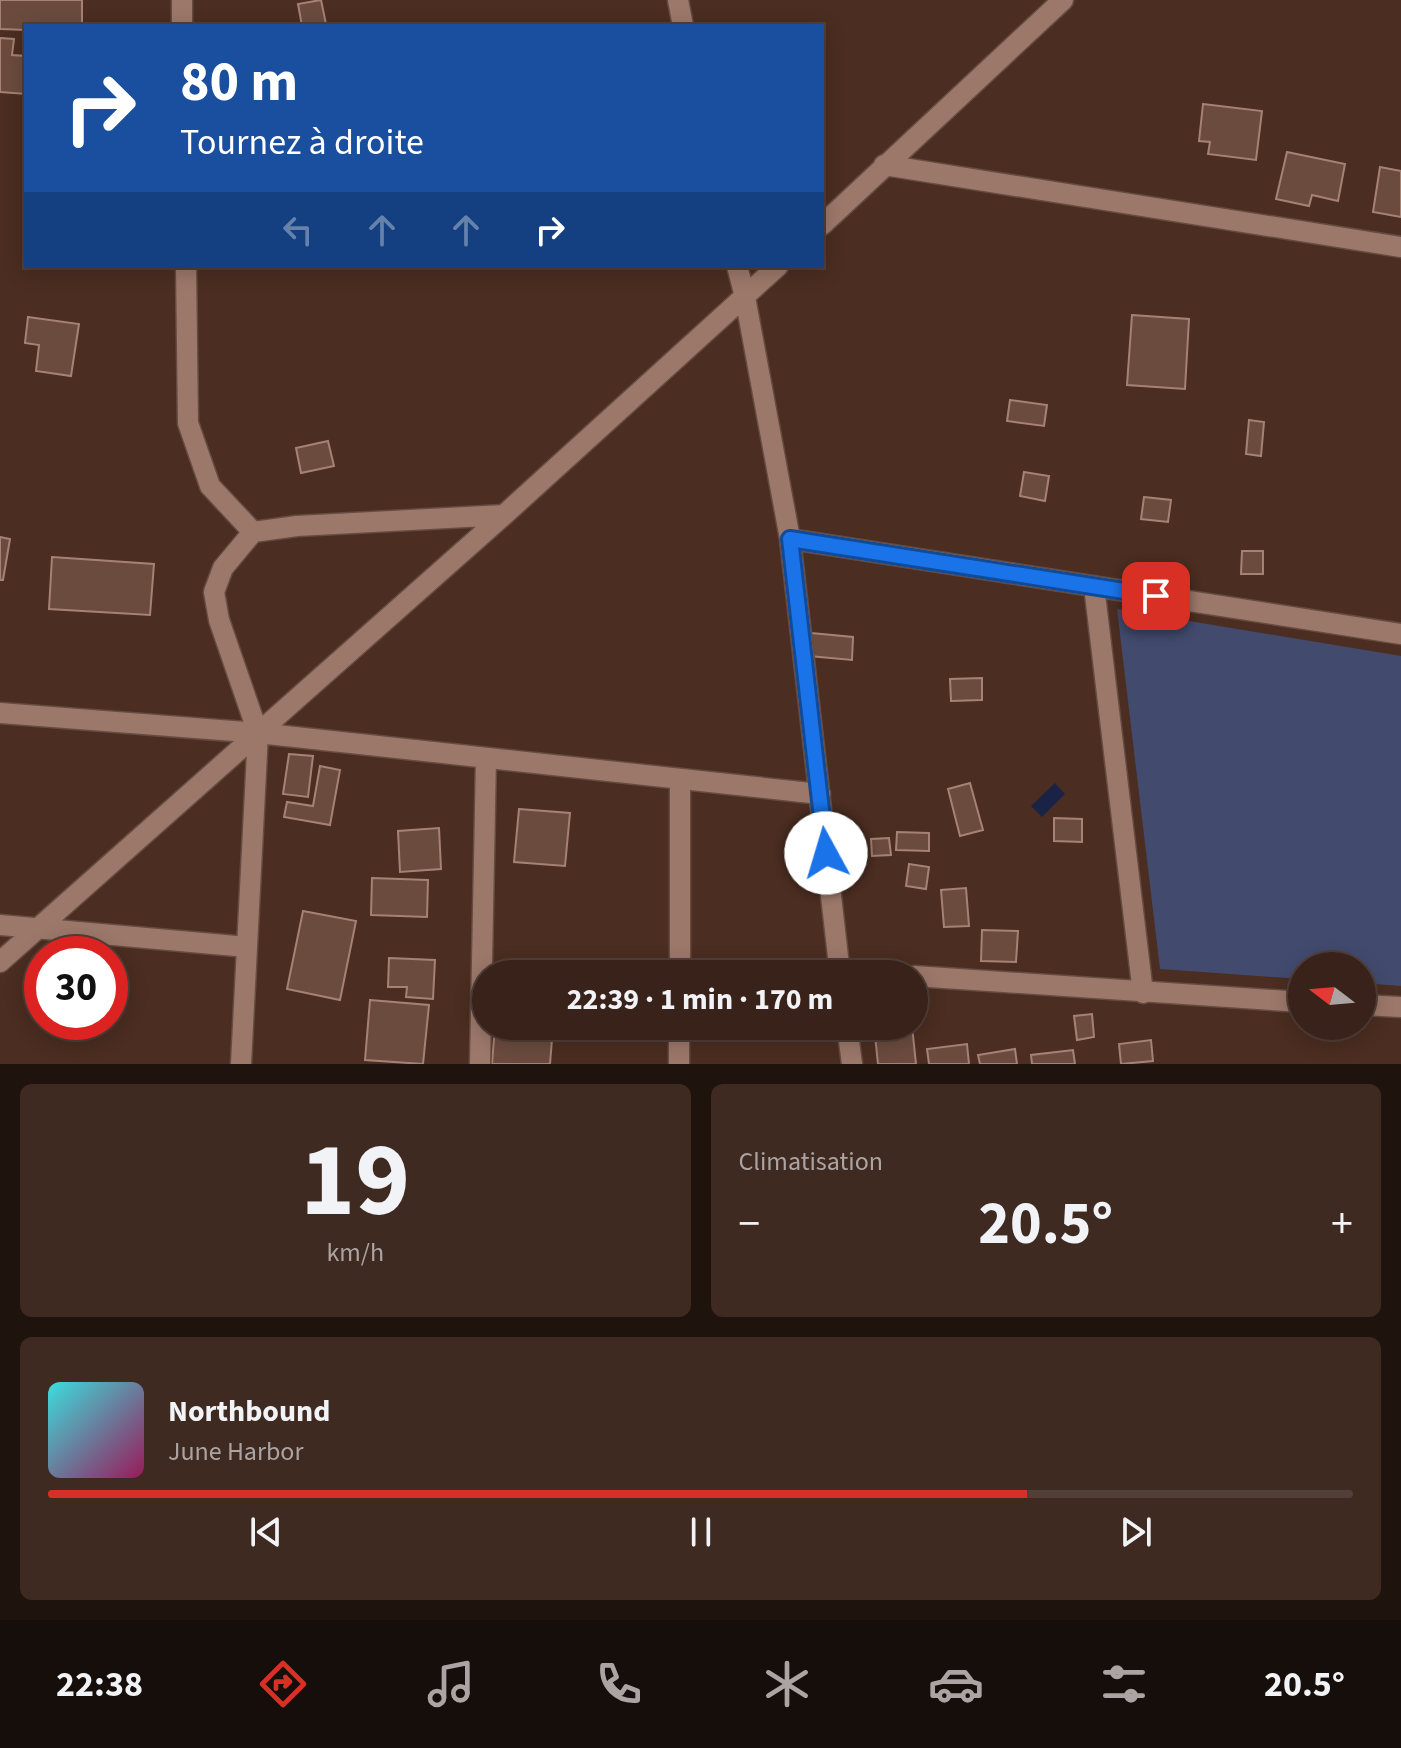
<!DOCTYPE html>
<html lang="fr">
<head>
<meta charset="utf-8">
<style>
	body { margin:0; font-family:"Source Sans 3",sans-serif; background:#3f2a22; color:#f1f3f6; height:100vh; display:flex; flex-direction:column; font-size:30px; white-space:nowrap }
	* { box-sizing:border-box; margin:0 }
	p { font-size:26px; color:#aba4a2 }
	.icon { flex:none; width:44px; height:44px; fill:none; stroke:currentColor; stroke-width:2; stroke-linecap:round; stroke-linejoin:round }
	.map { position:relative; height:1064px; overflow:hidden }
	.drawer { display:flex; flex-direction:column; gap:20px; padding:20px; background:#1f130e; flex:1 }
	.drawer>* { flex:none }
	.guide { position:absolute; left:24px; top:24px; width:800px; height:244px; border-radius:0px; box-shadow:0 4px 20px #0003,0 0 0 2px #523f38; background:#1a4fa0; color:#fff; overflow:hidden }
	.needle { width:52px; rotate:286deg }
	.buttons { position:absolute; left:1288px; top:952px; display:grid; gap:16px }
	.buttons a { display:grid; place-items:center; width:88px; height:88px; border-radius:50%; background:#382219; box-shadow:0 4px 20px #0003,0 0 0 2px #523f38; font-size:40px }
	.speed { position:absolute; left:24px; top:936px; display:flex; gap:16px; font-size:40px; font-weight:700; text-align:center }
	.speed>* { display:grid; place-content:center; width:104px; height:104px; border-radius:50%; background:#382219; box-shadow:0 4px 20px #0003,0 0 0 2px #523f38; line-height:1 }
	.speed .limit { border:12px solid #d22; background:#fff; color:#111 }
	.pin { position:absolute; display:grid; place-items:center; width:68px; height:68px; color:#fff; margin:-34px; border-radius:16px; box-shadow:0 4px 12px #0006 }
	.me { position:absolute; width:88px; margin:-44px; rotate:354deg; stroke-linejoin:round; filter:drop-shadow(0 0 6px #0008) }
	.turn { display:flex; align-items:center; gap:28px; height:168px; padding:0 24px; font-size:36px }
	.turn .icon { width:104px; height:104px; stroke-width:2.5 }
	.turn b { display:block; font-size:56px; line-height:68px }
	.lanes { display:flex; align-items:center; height:76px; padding:0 24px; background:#0003; justify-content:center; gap:40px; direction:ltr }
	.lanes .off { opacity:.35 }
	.big { font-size:60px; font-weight:700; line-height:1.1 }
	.drawer .tile { flex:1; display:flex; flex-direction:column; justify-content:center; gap:12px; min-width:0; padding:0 28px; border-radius:12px; background:#3f2a22 }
	.drawer .dial { align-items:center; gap:0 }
	.dial b { font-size:104px; line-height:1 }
	.song { display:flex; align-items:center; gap:24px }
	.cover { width:96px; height:96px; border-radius:12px; background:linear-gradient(135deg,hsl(180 70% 55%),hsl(330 70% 35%)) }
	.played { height:8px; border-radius:4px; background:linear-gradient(90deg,#d93025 75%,#523f38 75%) }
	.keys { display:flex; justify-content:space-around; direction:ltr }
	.heat { display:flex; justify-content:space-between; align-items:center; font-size:44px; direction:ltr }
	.drawer .tiles { flex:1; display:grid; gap:20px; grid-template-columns:1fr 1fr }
	.tile:last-child { grid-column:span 2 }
	.trip { position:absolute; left:472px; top:960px; width:456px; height:80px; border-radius:40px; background:#382219; box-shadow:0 4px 20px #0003,0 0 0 2px #523f38; font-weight:700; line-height:80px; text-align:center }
	.dock { display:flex; height:128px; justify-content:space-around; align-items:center; background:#160e0a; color:#aba4a2 }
	.dock .icon { width:56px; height:56px }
	.dock .selected { color:#d93025 }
	.dock b { font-size:36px; color:#f1f3f6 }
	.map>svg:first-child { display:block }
	.green { fill:#424b6e }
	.water { fill:#1a2246 }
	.building { fill:#6b4b3e; stroke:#a68274; stroke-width:2 }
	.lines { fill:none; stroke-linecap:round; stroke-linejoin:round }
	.minor-casing { stroke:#654b41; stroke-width:23 }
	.minor { stroke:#9c786a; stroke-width:20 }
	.route-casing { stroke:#114b97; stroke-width:20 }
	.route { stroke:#1a73e8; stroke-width:14 }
</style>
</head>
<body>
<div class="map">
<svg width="1401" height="1064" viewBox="0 0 1401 1064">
	<rect width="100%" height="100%" fill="#4b2d21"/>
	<path class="green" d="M1117,609L1401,656V986L1362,983V966H1302V979L1160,969Z"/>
	<path class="water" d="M1055,783L1065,794L1042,817L1031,806Z"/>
	<path class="building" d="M0,0H82V26H26V30L0,29Z
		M321,0L326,24L302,26L298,4Z
		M0,38L14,39L12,55L26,56V94L0,92Z
		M1203,104L1262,111L1256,160L1208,154L1210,142L1199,141Z
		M1287,152L1345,164L1338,201L1312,195L1309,206L1276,199Z
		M1380,167L1401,171V217L1373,212Z
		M1132,315L1189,319L1185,389L1127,385Z
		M28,317L79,324L71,376L36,371L39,345L25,343Z
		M1010,400L1047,405L1044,426L1007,421Z
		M1249,420L1264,422L1261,456L1246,454Z
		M328,441L334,466L301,473L296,448Z
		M1024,472L1049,476L1045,501L1020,496Z
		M1144,497L1171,500L1168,522L1141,519Z
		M0,537L10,539L3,580H0Z
		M1242,551H1263V574H1241Z
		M52,557L154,564L150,615L49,609Z
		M811,633L853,637L852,660L809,656Z
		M982,678V700L951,701L950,679Z
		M289,754L313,756L308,797L283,794Z
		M320,766L340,770L330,825L284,817L287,802L313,806Z
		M970,783L983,830L960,836L948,789Z
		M519,809L570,813L565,866L514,862Z
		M1054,818L1082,819V842L1054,841Z
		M439,828L441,869L400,872L398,831Z
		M897,832L929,833V851L896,850Z
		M889,838L891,855L872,856L871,839Z
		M909,864L929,867L926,889L906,886Z
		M372,878L428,880L427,917L371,915Z
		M966,888L969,926L944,927L941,890Z
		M303,911L356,921L340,1000L287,989Z
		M982,930L1018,931L1016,962L981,961Z
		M389,958L435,960L433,999L406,997L407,987H388Z
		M370,1000L429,1005L423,1064L365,1060Z
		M1092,1014L1094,1037L1077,1040L1074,1016Z
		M495,1026H542L541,1038L552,1039L550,1064H492Z
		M874,1026H912L916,1064H878Z
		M1151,1040L1153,1061L1121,1064L1119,1044Z
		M967,1044L969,1064H929L927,1049Z
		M1015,1049L1017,1064H980L978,1055Z
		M1073,1050L1075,1064H1032L1031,1055Z"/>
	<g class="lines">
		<g class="minor-casing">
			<path id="minor" d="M182,0V26
				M678,0L683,26
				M884,165L1401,247
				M822,225L1063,0
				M186,266L188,423L210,486L253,532L297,526L504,515
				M737,266L745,297L790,539L840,974
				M790,539L1401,634
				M1094,586L1143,993
				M0,713L258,733L504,515L778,266
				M0,925L247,947
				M0,962L258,733L820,794
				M840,972L882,974
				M680,974V779
				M914,976L1302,1002
				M1362,1005L1401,1007
				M847,1026L852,1064
				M241,1064L258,733L219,620L214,592L223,568L253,532
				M480,1064L486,758
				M679,1064V1026"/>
		</g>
		<use href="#minor" class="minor"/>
	</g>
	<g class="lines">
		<g class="route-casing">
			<path id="route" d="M826,853L790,539L1156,596"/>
		</g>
		<use href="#route" class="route"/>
	</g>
</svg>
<div class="buttons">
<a><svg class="needle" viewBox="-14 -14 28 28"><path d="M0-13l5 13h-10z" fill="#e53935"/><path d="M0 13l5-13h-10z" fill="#aba4a2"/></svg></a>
</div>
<div class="speed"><div class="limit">30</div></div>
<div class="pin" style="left:1156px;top:596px;background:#d93025"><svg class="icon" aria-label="arrive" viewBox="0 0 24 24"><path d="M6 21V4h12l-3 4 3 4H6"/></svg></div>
<svg class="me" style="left:826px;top:853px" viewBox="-20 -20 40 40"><circle r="19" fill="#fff"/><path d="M0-13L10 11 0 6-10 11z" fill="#1a73e8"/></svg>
<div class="trip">22:39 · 1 min · 170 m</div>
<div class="guide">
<div class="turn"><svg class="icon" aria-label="right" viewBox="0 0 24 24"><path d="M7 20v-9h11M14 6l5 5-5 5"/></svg><div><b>80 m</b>Tournez à droite</div></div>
<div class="lanes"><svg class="icon off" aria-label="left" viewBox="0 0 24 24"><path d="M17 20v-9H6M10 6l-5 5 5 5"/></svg><svg class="icon off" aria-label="ahead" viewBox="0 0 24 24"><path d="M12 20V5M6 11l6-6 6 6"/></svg><svg class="icon off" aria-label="ahead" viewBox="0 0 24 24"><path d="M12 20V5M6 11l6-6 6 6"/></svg><svg class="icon" aria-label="right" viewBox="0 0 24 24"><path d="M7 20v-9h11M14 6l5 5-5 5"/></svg></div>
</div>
</div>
<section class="drawer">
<div class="tiles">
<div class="tile dial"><b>19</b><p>km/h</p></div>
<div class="tile"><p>Climatisation</p>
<div class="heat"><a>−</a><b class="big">20.5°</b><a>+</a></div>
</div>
<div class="tile">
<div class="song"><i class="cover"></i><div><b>Northbound</b><p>June Harbor</p></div></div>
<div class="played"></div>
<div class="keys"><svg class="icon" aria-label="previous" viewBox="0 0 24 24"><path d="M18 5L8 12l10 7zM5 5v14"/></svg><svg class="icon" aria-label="pause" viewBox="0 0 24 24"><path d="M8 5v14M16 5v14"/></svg><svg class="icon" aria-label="next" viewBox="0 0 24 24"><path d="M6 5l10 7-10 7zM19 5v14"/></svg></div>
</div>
</div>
</section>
<nav class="dock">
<b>22:38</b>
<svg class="icon selected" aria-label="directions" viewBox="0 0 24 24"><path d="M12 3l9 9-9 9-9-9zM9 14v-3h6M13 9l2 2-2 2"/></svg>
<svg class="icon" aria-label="music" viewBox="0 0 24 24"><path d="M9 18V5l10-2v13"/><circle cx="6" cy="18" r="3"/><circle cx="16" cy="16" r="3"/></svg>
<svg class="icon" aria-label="phone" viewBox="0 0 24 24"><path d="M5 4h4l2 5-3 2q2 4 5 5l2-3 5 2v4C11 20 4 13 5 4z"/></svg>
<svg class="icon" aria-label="climate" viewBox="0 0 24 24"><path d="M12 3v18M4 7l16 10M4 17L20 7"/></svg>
<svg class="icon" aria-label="car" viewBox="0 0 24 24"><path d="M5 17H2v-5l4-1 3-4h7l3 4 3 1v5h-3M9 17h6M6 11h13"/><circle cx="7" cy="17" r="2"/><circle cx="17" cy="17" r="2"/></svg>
<svg class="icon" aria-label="filters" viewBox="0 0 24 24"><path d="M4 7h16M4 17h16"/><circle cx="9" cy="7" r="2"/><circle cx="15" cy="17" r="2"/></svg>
<b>20.5°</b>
</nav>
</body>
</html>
